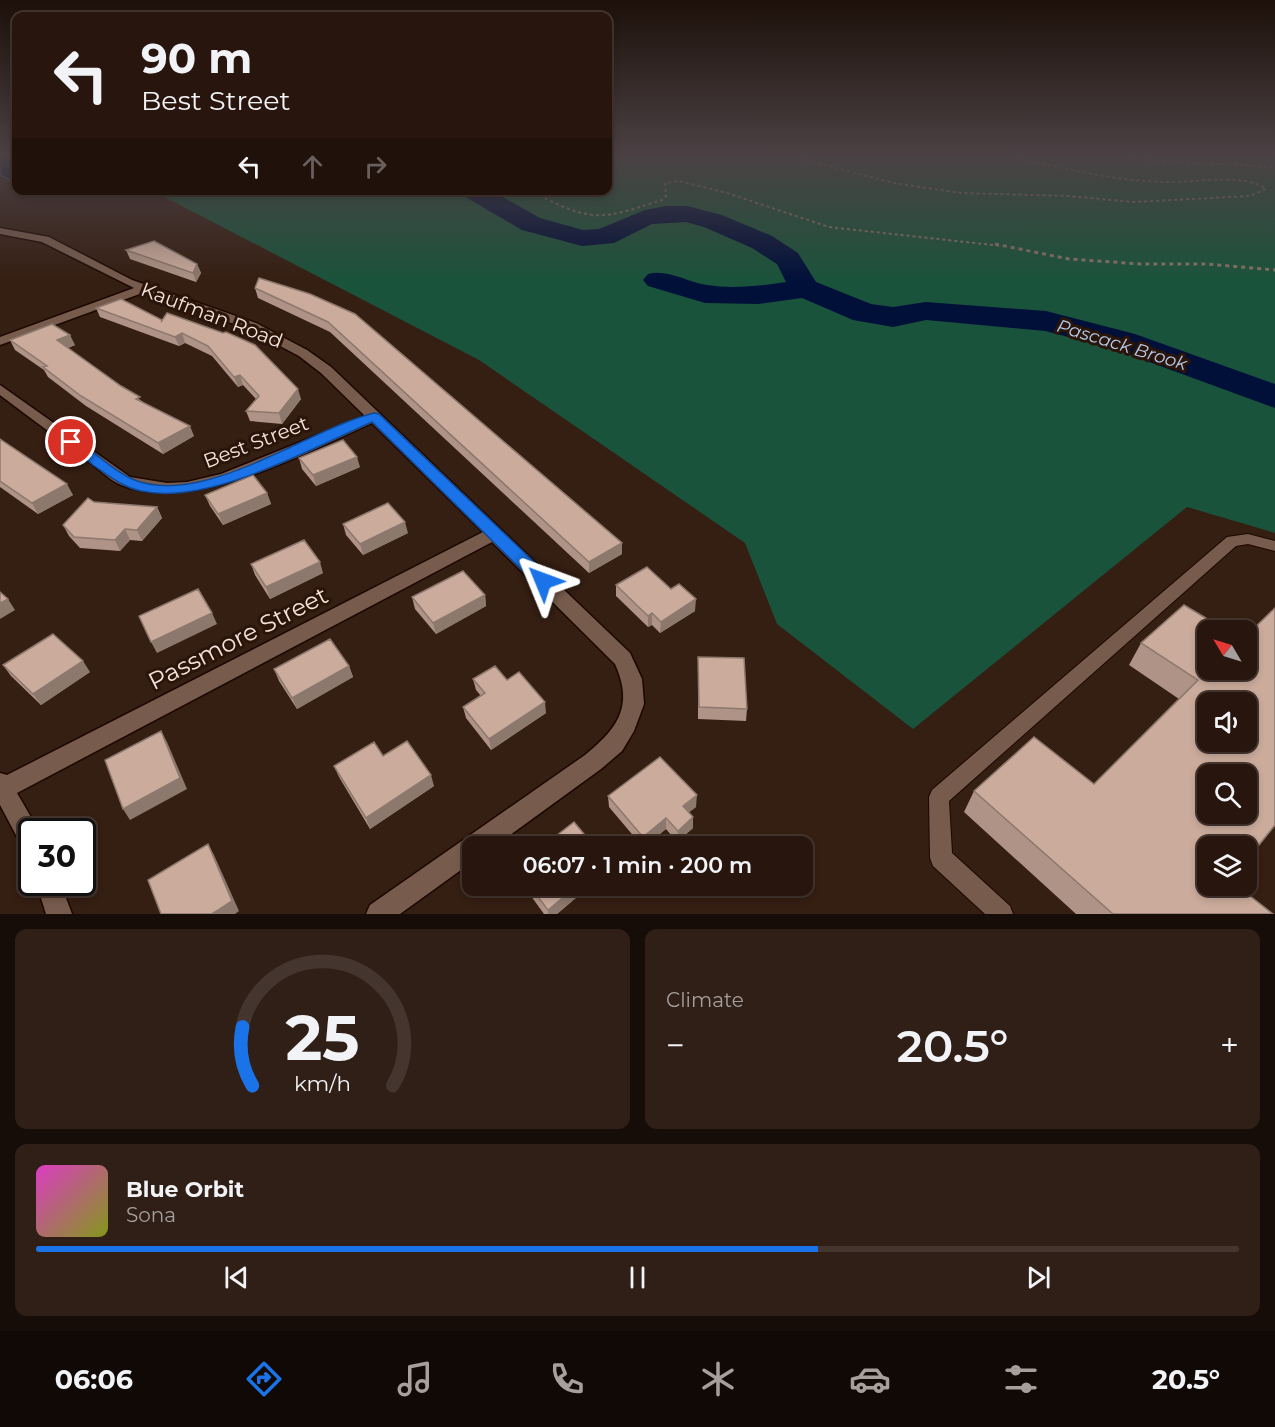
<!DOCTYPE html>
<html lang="en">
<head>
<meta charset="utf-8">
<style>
	body { margin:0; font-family:Montserrat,sans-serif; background:#301f17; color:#f1f3f6; height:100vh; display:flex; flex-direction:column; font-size:22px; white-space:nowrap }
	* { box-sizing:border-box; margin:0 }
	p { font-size:20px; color:#a59f9e }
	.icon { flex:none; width:33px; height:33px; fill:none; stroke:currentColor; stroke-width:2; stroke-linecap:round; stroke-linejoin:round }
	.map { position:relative; height:914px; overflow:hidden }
	.panel { display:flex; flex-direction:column; gap:15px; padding:15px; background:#160c08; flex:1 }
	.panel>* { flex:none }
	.banner { position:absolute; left:12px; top:12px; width:600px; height:183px; border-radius:12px; box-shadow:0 3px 9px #0003,0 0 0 2px #44352e; background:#28160e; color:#f1f3f6; overflow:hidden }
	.needle { width:39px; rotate:308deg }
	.fabs { position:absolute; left:1197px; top:620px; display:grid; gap:12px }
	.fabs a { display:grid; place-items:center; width:60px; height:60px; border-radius:12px; background:#28160e; box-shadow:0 3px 9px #0003,0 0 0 2px #44352e; font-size:30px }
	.speed { position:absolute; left:18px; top:818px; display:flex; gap:12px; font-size:30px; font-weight:700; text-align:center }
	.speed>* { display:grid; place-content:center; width:78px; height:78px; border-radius:50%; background:#28160e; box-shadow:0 3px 9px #0003,0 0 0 2px #44352e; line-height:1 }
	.speed .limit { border:3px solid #111; border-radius:9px; background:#fff; color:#111 }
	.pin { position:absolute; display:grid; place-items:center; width:51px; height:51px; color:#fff; margin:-26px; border:3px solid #fff; border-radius:50%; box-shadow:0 2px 6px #0007 }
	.me { position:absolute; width:66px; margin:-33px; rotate:314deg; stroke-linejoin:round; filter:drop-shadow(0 0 4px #0008) }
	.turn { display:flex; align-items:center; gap:21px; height:126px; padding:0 30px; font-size:27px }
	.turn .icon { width:78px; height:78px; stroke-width:2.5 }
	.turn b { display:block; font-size:42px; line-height:51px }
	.lanes { display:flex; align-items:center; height:57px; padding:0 30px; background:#0003; justify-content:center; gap:30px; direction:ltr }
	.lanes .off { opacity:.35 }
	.big { font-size:45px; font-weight:600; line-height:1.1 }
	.panel .card { flex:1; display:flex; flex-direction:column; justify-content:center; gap:9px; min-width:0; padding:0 21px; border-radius:12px; background:#301f17 }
	.panel .dial { align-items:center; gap:0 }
	.dial svg { height:156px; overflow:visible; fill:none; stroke:#44352e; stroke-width:7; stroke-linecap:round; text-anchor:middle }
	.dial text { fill:#f1f3f6; stroke:none }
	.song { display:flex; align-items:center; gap:18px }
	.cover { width:72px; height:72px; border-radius:9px; background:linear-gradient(135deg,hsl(310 70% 55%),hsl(70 70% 35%)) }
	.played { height:6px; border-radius:3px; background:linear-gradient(90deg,#1a73e8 65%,#44352e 65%) }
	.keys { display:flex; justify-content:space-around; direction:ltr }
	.heat { display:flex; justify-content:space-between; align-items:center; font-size:33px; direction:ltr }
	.panel .tiles { flex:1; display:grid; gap:15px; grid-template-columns:1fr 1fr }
	.card:last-child { grid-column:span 2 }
	.trip { position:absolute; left:462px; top:836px; width:351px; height:60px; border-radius:12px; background:#28160e; box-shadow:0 3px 9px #0003,0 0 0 2px #44352e; font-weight:600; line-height:60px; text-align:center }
	.tabs { display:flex; height:96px; justify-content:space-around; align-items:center; background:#100906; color:#a59f9e }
	.tabs .icon { width:42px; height:42px }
	.tabs .current { color:#1a73e8 }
	.tabs b { font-size:27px; color:#f1f3f6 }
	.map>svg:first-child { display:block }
	.green { fill:#1a533b }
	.water { fill:#001039; stroke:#494f6a; stroke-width:1.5 }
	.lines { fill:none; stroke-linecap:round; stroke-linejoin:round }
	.river { fill:#001039; fill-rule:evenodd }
	.service-casing { stroke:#1c0701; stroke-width:2 }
	.minor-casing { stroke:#1c0701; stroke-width:3 }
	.path-far1 { stroke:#857066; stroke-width:2; stroke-dasharray:3 3; stroke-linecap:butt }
	.path { stroke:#857066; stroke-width:3; stroke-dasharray:4 4; stroke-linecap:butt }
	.service { fill:#775c4e; fill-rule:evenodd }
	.minor { fill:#775c4e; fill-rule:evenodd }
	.wall { fill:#ae9386 }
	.shaded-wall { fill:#8d786d }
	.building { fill:#caab9c; stroke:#8d786d; stroke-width:1.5; fill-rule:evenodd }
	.route { fill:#1a73e8; stroke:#114b97; stroke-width:1.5 }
	.labels { text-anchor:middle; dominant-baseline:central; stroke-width:6; stroke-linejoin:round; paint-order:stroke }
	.far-water-label { font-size:18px; font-style:italic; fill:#b4ccef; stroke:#2b1409 }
	.street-label { font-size:20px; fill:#f4e3db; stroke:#2b1409 }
	.near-street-label { font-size:24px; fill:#f4e3db; stroke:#2b1409 }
</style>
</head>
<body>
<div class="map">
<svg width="1275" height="914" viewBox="0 0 1275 914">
	<rect width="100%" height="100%" fill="#351e12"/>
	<path class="green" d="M608,154H1275V533L1187,507L913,729L777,624L745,543L479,360L153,191L608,190Z"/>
	<path class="water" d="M0,154L16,159V183L0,175Z"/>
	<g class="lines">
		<path class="river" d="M459,190H490L540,218L583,230L599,229L645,210L666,206H687L722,215L772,236L798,253L816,282L871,304L893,307L926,302L1046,311L1135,334L1275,384V408L1111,348L1045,331L926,320L893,327L853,320L802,298L759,304L705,303L648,286L643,280L648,274C668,269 686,282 707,285C732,289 761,286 786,282L777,264L752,248L704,227L686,222L652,224L614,243L582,246L522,230L462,195Z"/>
		<g class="service-casing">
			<path id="service" d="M1248,534L1275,541V551L1248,544L1236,546L949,801L952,853L1010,906L1013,914H985L933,866L930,858L929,797L932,790L1227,537Z"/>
		</g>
		<g class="minor-casing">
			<path id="minor" d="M0,228L49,237L132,280L256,323L307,350L331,367L630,653L642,679L644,704L634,731L622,751L601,769L495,846H472V862L400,914H366L370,905L585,755C618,728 634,706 615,664L492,542L17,793L39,831H32V853L24,850L0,805V773L7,775L483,532L372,423C304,453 195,514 121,485C109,480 98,468 88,461C59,439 29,417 0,395V385L130,477L167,483L187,482L221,474L365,416L321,373L299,356L248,329L145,292L0,345V337L134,288L42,242L0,234Z
				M36,882H60L72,914H46Z"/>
		</g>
		<path class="path-far1" d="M783,154L893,183L961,193L1068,196L1133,202L1250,196L1266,189C1245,173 1198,182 1171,182C1112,182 1052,165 994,154
			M1109,154C1164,165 1220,162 1275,168
			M529,190C549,200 571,213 594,215C616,217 641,206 662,200L666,196L665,183L679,181L727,193L829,227L1002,246"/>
		<path class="path" d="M995,244L1069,259L1141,264H1207L1275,270"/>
		<use href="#service" class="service"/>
		<use href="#minor" class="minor"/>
	</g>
	<path class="wall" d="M126,250L197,264L201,273L196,282L130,259Z
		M255,288L310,294L622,543V554L589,573L330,332L258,298Z
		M96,308L162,320L301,399L282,424L250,421L246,411L256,399L243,385L238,387L212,356L185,343L179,346L100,317Z
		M10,340L75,345L68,348L143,402L194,436L163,454L86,406L48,377L44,370L15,350Z
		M0,439L73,495L38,514L0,487Z
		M299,458L360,467L316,486L302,469Z
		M267,493L271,504L223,525L210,506L205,495Z
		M94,502L157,507L162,518L142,541L130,540L120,551L80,548L69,536L63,525Z
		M343,524L408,533L363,555L346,535Z
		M251,564L323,573L270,599L255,575Z
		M616,585L695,611L660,633L652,625L648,627L616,596Z
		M485,595L486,606L436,634L415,609L412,597Z
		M1226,630L1208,885L1273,914H1076L964,812L974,791L1094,784L1179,699L1129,665L1141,643Z
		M698,657L747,709L746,721L698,719Z
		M3,665L90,672L41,705L11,676Z
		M349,666L353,677L297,709L279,681L274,669Z
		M473,679L507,680L546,713L491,750L466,718L463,707L481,696L476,690Z
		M383,756L434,786L370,829L339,777L334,766Z
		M608,796L696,807L689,812L693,828L677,842L666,829L645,846H642L609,807Z
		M523,885H591L557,914H544Z"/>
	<path class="shaded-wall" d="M197,264L201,273L196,282L193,273Z
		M182,333L185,343L179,346L175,337Z
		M70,335L75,345L62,350L57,340Z
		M240,375L243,385L238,387L234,377Z
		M298,389L301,399L282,424L279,413Z
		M190,426L194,436L163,454L158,443Z
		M357,457L360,467L316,486L313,475Z
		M67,484L73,495L38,514L32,503Z
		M267,493L271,504L223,525L218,514Z
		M157,507L162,518L142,541L137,530Z
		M405,522L408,533L363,555L360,544Z
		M125,529L130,540L120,551L115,540Z
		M622,543V554L589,573V562Z
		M320,562L323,573L270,599L266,587Z
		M485,595L486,606L436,634L433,623Z
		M8,599L15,610L0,619V603Z
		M696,599L695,611L660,633L661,622Z
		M212,613L217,624L157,653L151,642Z
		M652,613V625L648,627V616Z
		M83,661L90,672L41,705L33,694Z
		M349,666L353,677L297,709L292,698Z
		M545,702L546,713L491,750L489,739Z
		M161,731L167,742L187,789L130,820L123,809Z
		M431,775L434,786L370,829L366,818Z
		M697,795L696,807L683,817V806Z
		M693,817V828L677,842L678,831Z
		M666,818V829L645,846H643V837Z
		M208,844L214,855L239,911L235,914H212Z
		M578,885H591L557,914H548V910Z"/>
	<path class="building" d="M154,241L197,264L193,273L126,250Z
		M259,278L310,294L355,314L622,543L589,562L328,322L255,288Z
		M121,299L162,320L161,322L167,313L223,333L226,332L255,345L298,389L279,413L246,411L259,396L240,375L234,377L208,346L182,333L175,337L96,308Z
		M52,324L70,335L57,340L121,386L140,397L136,399L190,426L158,443L81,396L43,367L47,366L10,340Z
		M0,439L67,484L32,503L0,481Z
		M343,440L357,457L313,475L299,458Z
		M253,475L267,493L218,514L205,495Z
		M88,498L94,502L157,507L137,530L125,529L115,540L74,537L63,525Z
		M388,503L405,522L360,544L343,524Z
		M304,540L320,562L266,587L251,564Z
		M647,567L671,589L679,584L696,599L661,622L652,613L648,616L616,585Z
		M463,571L485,595L433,623L412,597Z
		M198,589L212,613L151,642L139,616Z
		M0,592L8,599L0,603Z
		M1184,605L1226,630H1208V669H1246V636L1275,608V825L1246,861V846H1208V885H1236L1273,914H1113L974,791L1034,737L1094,784L1198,680L1141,643ZM1208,702H1246V741H1208ZM1208,774H1246V813H1208Z
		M53,634L83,661L33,694L3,665Z
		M330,639L349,666L292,698L274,669Z
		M698,657L744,658L747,709L699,707Z
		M495,666L507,680L519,672L545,702L489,739L463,707L485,693L473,679Z
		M161,731L180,778L123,809L105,760Z
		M407,741L431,775L366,818L334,766L374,742L383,756Z
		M660,757L697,795L683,806L693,817L678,831L666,818L643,837L608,796Z
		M574,822L594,846H543Z
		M208,844L232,901L212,914H161L148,880Z
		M529,885H578L548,910Z"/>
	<linearGradient id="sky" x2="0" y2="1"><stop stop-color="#1d100a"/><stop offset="0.55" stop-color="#4b4144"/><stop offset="1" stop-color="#4b4144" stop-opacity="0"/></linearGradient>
	<rect width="1275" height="282" fill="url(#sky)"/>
	<path class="route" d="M374,413L379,414L549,576L551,581L549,585H537L372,422C310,449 208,506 141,491C122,487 109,476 93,465C84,457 72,451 65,442L67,439H76C93,451 112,470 132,479C202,509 306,430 374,413Z"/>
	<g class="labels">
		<g class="far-water-label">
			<text transform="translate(1122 345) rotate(17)">Pascack Brook</text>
		</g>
		<g class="street-label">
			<text transform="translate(212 315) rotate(21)">Kaufman Road</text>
			<text transform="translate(256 442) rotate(-21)">Best Street</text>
		</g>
		<g class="near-street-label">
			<text transform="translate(238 638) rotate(-27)">Passmore Street</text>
		</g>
	</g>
</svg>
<div class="fabs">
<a><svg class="needle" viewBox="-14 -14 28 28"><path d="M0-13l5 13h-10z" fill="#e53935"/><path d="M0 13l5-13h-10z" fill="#a59f9e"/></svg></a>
<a><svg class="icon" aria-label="sound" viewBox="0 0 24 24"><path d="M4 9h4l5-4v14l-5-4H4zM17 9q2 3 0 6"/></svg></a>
<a><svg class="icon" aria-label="search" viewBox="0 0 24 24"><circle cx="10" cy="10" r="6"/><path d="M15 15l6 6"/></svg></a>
<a><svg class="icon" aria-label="layers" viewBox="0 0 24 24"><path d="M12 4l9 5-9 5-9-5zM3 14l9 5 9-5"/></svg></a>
</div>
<div class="speed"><div class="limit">30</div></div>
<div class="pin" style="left:71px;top:442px;background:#d93025"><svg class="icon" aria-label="arrive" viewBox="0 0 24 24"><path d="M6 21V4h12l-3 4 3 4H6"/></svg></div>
<svg class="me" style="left:543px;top:581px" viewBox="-20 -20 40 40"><path d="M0-17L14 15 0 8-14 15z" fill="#1a73e8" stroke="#fff" stroke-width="4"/></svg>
<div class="trip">06:07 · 1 min · 200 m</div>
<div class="banner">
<div class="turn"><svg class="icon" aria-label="left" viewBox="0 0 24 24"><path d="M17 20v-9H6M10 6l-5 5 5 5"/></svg><div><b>90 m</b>Best Street</div></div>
<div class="lanes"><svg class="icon" aria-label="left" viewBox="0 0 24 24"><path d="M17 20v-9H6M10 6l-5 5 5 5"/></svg><svg class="icon off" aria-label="ahead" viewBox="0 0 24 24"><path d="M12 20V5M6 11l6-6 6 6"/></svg><svg class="icon off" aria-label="right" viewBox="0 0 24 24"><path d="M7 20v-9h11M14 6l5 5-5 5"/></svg></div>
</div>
</div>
<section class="panel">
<div class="tiles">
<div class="card dial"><svg viewBox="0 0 100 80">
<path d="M14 69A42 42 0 1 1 86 69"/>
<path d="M14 69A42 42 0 0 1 9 39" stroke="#1a73e8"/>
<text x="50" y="56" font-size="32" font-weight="700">25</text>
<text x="50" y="72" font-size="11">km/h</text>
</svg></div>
<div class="card"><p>Climate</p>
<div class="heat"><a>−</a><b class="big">20.5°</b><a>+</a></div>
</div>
<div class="card">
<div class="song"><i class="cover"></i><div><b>Blue Orbit</b><p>Sona</p></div></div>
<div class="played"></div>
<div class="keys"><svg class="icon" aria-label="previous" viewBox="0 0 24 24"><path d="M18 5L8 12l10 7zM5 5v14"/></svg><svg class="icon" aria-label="pause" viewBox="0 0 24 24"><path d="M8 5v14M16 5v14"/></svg><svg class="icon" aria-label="next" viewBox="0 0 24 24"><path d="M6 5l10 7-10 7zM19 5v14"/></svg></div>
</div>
</div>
</section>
<nav class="tabs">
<b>06:06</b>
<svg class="icon current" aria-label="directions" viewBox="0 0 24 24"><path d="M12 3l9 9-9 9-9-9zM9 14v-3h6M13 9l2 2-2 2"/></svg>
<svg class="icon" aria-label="music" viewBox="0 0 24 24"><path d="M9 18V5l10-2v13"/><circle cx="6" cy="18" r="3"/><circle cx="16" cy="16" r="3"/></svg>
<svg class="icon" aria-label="phone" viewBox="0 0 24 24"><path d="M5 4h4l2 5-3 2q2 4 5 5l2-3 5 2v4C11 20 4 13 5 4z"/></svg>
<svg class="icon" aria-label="climate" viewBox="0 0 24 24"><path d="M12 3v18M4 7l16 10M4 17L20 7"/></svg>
<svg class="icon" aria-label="car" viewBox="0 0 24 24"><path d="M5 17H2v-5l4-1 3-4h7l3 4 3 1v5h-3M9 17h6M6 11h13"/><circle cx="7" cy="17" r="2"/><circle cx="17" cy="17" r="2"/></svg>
<svg class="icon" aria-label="filters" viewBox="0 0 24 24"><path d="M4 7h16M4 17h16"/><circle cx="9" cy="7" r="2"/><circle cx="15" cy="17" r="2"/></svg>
<b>20.5°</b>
</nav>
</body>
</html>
